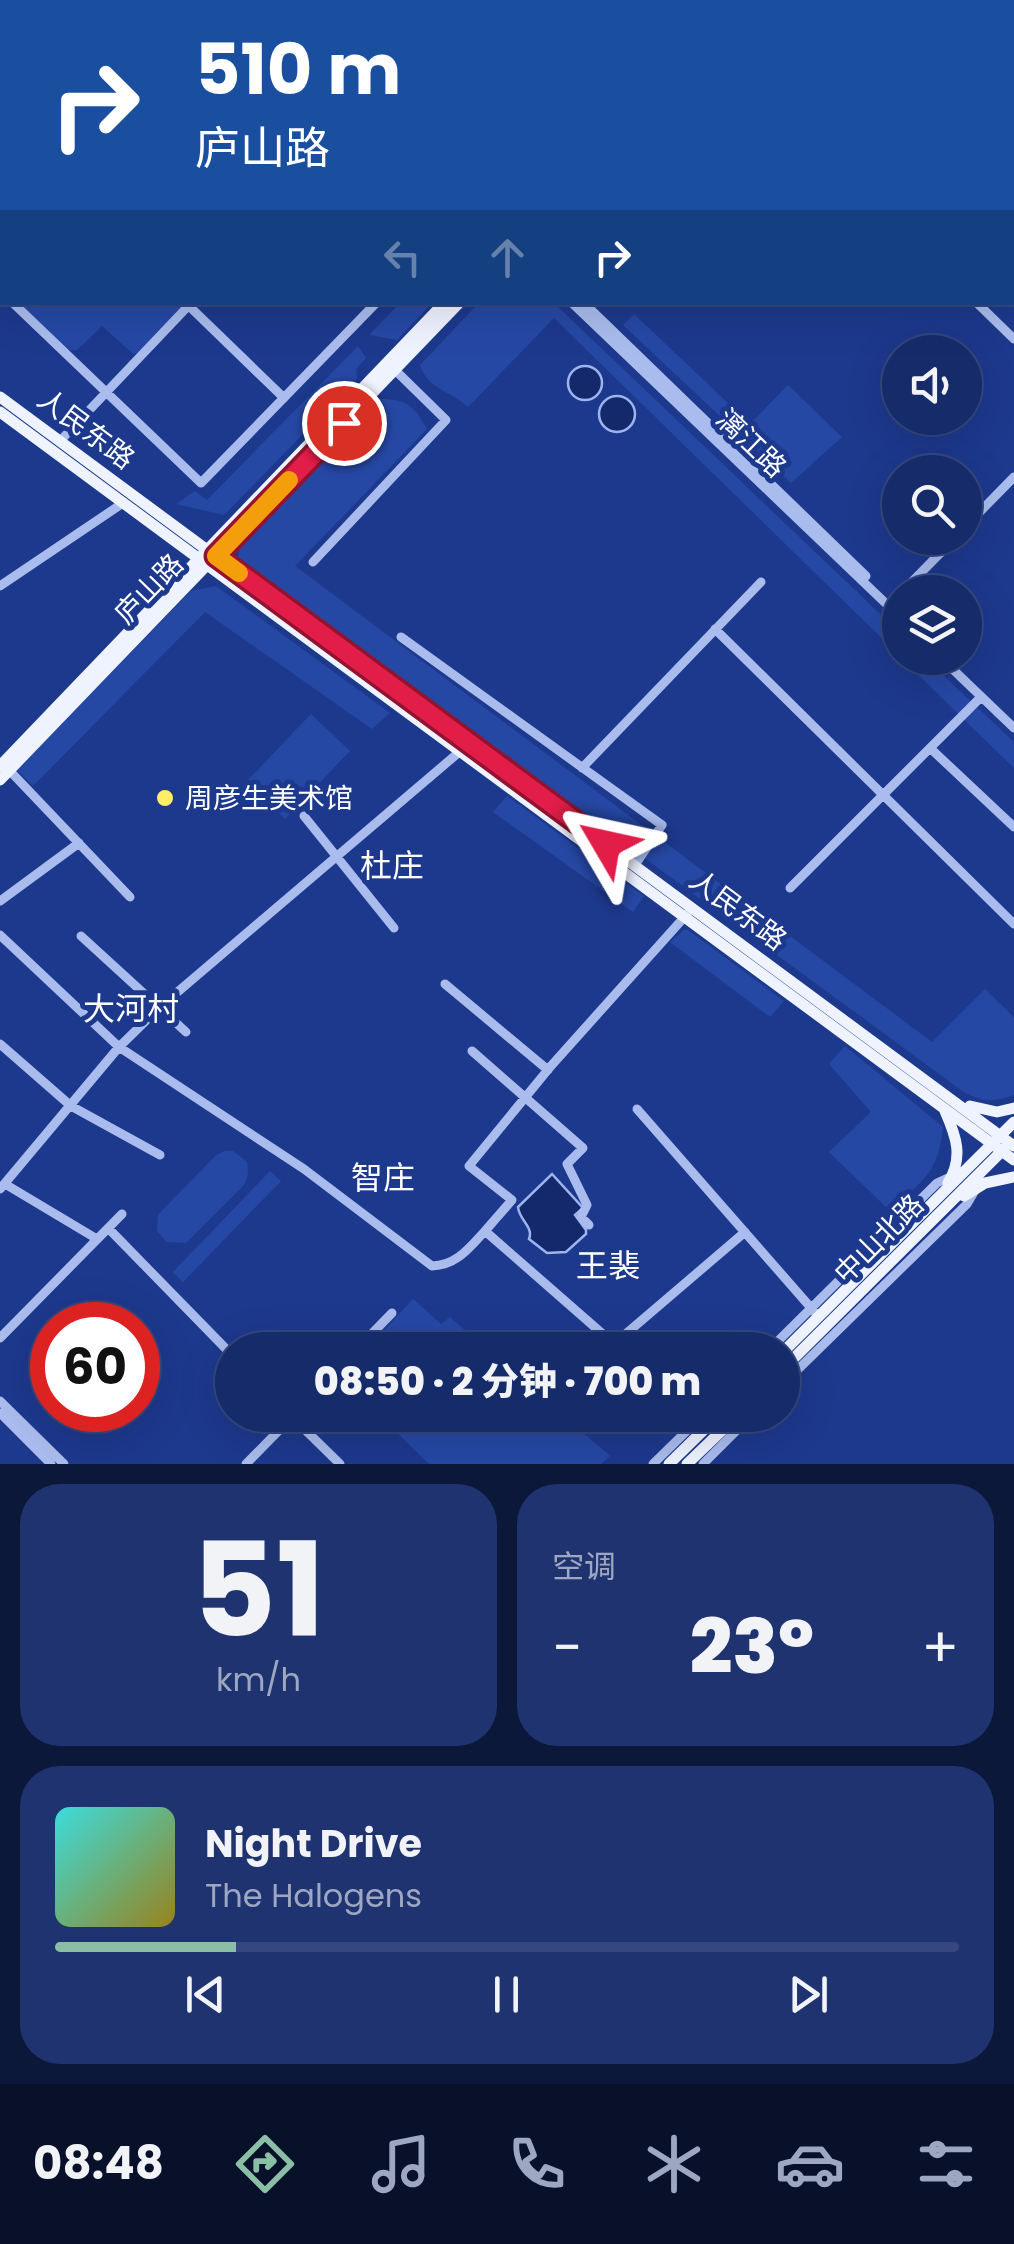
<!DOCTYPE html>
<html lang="zh">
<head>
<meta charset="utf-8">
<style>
	body { margin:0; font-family:Poppins,"Noto Sans SC",sans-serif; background:#1f3370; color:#f1f3f6; height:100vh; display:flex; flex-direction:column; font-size:38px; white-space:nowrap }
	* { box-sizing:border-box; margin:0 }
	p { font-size:32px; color:#9ea7c1 }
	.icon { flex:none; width:55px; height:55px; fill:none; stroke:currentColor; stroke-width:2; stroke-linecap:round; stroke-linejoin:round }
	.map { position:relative; height:1464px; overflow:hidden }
	.panel { display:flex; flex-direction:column; gap:20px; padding:20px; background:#0c183a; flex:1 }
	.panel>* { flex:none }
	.banner { position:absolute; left:0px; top:0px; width:1015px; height:305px; box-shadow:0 10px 40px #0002,0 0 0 2px #35477e; background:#1a4fa0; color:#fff; overflow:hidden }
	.fabs { position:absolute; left:882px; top:335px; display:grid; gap:20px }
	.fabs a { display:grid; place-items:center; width:100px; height:100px; border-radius:50%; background:#162b6a; box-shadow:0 10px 40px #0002,0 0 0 2px #35477e; font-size:50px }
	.speed { position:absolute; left:30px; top:1302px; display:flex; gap:20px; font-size:50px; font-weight:700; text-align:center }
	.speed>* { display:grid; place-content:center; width:130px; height:130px; border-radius:50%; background:#162b6a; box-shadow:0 10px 40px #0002,0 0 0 2px #35477e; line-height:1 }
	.speed .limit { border:15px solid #d22; background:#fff; color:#111 }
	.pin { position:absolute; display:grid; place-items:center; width:85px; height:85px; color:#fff; margin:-42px; border:5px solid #fff; border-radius:50%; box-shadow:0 2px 10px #0007 }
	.me { position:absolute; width:110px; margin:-55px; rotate:306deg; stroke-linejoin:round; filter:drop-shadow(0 0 8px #0008) }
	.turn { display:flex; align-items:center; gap:35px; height:210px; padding:0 30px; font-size:45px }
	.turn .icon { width:130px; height:130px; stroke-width:2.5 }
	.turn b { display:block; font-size:70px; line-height:85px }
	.lanes { display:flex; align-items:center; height:95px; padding:0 30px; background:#0003; justify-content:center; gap:50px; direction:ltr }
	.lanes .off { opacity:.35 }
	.big { font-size:75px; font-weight:800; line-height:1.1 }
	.panel .tile { flex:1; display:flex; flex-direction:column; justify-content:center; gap:15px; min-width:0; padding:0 35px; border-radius:40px; background:#1f3370 }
	.panel .dial { align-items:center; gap:0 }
	.dial b { font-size:130px; line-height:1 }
	.song { display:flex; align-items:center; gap:30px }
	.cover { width:120px; height:120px; border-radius:15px; background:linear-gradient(135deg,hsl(180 70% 55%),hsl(50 70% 35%)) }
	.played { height:10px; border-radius:5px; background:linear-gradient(90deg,#8abfa5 20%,#35477e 20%) }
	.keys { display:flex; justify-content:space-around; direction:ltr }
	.heat { display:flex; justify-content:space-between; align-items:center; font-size:55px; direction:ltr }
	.panel .tiles { flex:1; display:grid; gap:20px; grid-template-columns:1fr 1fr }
	.tile:last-child { grid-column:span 2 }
	.trip { position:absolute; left:215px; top:1332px; width:585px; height:100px; border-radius:50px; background:#162b6a; box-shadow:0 10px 40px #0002,0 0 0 2px #35477e; font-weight:800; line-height:100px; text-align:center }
	.dock { display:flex; height:160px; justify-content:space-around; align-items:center; background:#09112a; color:#9ea7c1 }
	.dock .icon { width:70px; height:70px }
	.dock .current { color:#8abfa5 }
	.dock b { font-size:45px; color:#f1f3f6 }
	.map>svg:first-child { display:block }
	.green { fill:#2648a5 }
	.water { fill:#13296b; stroke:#9db4ef; stroke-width:2.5 }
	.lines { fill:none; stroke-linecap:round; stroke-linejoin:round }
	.minor { stroke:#a9bced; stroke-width:9 }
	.major { stroke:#eff3ff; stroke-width:11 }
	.route-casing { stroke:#92132f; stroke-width:25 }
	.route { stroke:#e11d48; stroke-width:18 }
	.slow { stroke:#f59e0b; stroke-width:18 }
	.poi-dot { fill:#fded67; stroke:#1d398d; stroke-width:4 }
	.labels { text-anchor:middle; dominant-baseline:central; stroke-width:10; stroke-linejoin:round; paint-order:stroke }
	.street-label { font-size:28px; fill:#fff; stroke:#1d398d }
	.poi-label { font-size:28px; fill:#fff; stroke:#1d398d; text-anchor:start }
	.quarter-label { font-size:32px; fill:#fff; stroke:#1d398d }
</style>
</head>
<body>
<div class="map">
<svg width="1014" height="1464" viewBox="0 0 1014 1464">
	<rect width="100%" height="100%" fill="#1d398d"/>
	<path class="green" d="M18,303H185L137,353L133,354L102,326L77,350H67Z
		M400,303H432L397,340L369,335Z
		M479,303H554L900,633V656L554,318L468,407C450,390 428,390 420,365Z
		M634,314L750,424L788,385L842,437L791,483L623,325Z
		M358,346L366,358L356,369L357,379L224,515L176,504L195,491L207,500Z
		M381,399C407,399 415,407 427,429L295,566L932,1042L985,989L1014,1017V1095C992,1103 980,1102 961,1090L238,560L240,545Z
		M216,586L390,713L372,729L205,612L33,786L17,770L191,591Z
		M901,658H925L1014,742V768Z
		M311,714L350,751L285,819L246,782Z
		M507,796L644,896L633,912L493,812Z
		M684,930H688L784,1001L770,1017L670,942Z
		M845,1046L943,1127C938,1175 923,1179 890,1211L829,1152L871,1112L829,1064Z
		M225,1151H233L247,1162L248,1175L244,1185L186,1243L167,1242L157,1231L158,1215L216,1155Z
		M270,1171L281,1181L183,1282L173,1272Z
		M413,1299L441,1324L450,1317L487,1350H380L373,1342Z
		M379,1415H563L610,1456L601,1464H429Z"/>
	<path class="water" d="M568 383a17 17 0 1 1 34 0a17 17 0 1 1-34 0Z
		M599 414a18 18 0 1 1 36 0a18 18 0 1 1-36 0Z
		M552,1174L583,1208L575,1215L586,1230V1234L566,1252L547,1253L529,1239C534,1227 519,1220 518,1207Z"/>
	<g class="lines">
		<path class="minor" d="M260,0L263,2
			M270,0L273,2
			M663,0L666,2
			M0,292L2,294
			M12,302L201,483L377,302
			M571,302L900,617
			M583,302L866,576
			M976,302L1014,339
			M189,306L284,398
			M60,441L192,302
			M965,527L1014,477
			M313,562L446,420L395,370
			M0,586L123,503
			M902,592L955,538
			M715,629L1014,924
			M401,637L662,825L635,865
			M941,658L1014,728
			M930,748L1014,827
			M582,768L761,582
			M9,770L130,897
			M304,816L394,928
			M790,888L981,697
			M0,901L79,843
			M0,935L119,1047L304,1169L432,1266C457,1265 469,1248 485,1231
			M81,936L186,1032
			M445,984L548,1070
			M0,1044L71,1106L160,1155
			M472,1051L583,1148L567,1164L587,1205L581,1217L589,1225
			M637,1109L819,1317
			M5,1184L97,1239
			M0,1189L119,1047L160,1007L464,748
			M108,1228L232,1355
			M0,1338L122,1214
			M614,1344L745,1232
			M356,1350L392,1313
			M621,1350L485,1231L512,1200L469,1166L551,1066L688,913
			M769,1350L937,1183L950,1177
			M782,1385L967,1204L974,1192
			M0,1401L64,1464
			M0,1413L51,1464
			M290,1415L340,1464
			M246,1464L293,1416
			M653,1464L703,1415
			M703,1464L752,1415"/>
		<path class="major" d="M734,2L736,0
			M752,2L754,0
			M0,397L1014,1146
			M0,412L1014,1160
			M0,766L445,302
			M0,780L460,302
			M970,1106L997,1112L1014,1108
			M945,1111C956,1136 964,1157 948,1183
			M964,1196L985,1183L1014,1177
			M782,1353L1014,1122
			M782,1370L1004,1149
			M669,1464L719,1415
			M687,1464L738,1415"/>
	</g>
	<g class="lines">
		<g class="route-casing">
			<path id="route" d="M344,423L216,556L606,844"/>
		</g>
		<use href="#route" class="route"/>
		<path class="slow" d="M239,573L216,556L289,480"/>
	</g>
	<circle class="poi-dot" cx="165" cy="798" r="10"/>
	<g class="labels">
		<g class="street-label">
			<text transform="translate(86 429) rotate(37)">人民东路</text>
			<text transform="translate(751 443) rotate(44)">漓江路</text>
			<text transform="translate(149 589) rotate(-46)">庐山路</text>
			<text transform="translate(738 910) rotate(37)">人民东路</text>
			<text transform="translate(879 1239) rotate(-45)">中山北路</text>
		</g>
		<g class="poi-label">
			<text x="185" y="798">周彦生美术馆</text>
		</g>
		<g class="quarter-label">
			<text x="392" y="865">杜庄</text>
			<text x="131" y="1008">大河村</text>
			<text x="383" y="1177">智庄</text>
			<text x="608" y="1265">王裴</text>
		</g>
	</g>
</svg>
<div class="fabs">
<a><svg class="icon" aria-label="sound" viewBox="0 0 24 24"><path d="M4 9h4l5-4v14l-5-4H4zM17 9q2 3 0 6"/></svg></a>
<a><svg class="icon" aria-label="search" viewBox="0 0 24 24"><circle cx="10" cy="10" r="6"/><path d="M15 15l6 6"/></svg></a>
<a><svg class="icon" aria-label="layers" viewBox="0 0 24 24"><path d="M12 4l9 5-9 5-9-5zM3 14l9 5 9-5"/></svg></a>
</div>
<div class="speed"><div class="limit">60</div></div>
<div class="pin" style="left:344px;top:423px;background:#d93025"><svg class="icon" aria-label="arrive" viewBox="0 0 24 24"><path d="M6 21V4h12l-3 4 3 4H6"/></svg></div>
<svg class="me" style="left:606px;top:844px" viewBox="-20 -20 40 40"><path d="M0-17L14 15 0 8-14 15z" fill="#e11d48" stroke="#fff" stroke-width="4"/></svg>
<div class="trip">08:50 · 2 分钟 · 700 m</div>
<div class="banner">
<div class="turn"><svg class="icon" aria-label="right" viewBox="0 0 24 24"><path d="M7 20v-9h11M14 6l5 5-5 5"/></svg><div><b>510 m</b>庐山路</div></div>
<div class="lanes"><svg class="icon off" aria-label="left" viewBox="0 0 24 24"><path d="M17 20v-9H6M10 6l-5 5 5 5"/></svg><svg class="icon off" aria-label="ahead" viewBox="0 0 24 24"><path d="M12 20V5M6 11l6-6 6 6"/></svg><svg class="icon" aria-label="right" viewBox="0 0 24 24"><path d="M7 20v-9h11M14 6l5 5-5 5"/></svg></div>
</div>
</div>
<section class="panel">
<div class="tiles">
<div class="tile dial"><b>51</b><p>km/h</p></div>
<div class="tile"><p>空调</p>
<div class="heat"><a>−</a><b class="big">23°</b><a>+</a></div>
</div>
<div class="tile">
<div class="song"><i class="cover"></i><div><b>Night Drive</b><p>The Halogens</p></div></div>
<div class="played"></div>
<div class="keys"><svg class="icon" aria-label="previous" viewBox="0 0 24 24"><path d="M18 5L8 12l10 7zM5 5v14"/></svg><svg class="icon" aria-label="pause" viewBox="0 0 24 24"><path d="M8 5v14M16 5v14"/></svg><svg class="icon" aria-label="next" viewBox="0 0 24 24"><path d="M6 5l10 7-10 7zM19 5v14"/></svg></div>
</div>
</div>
</section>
<nav class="dock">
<b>08:48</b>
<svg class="icon current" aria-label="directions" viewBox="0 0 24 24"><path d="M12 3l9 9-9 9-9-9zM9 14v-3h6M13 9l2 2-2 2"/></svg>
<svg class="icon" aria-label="music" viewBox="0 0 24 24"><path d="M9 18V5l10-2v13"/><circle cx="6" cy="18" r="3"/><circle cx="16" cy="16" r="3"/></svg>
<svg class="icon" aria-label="phone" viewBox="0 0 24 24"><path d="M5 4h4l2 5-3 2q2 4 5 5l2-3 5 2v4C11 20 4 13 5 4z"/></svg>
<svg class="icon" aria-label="climate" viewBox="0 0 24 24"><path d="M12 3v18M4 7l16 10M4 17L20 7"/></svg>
<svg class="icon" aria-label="car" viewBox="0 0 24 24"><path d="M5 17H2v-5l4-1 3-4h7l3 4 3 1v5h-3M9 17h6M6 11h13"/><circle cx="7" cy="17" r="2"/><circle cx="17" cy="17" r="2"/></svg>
<svg class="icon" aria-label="filters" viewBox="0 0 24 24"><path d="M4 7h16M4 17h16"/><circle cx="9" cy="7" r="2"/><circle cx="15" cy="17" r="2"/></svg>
</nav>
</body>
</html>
